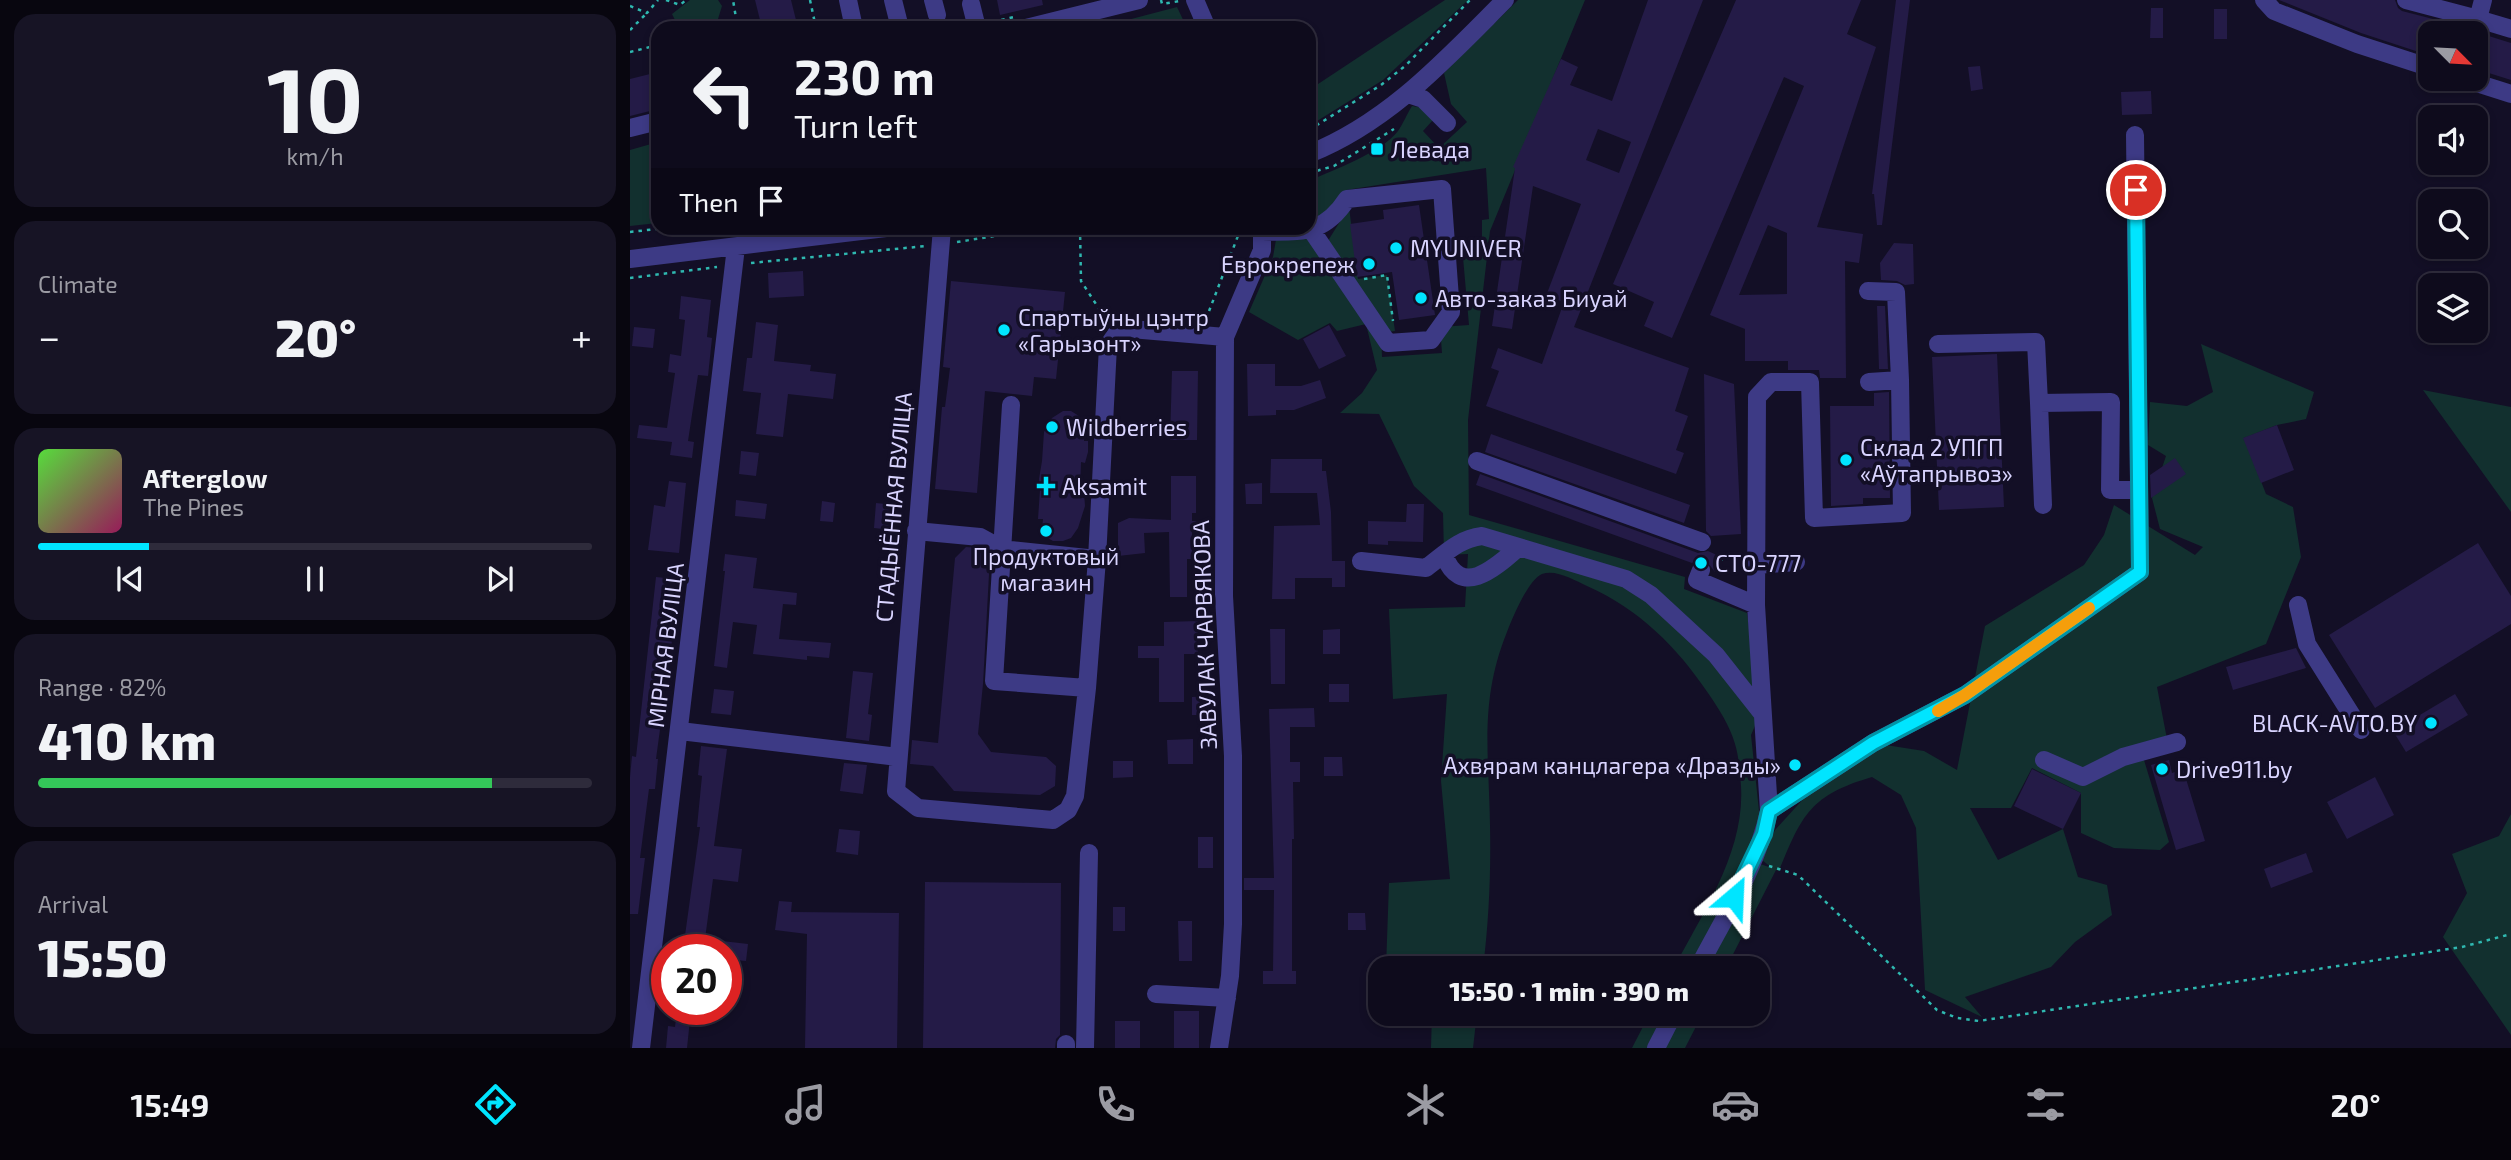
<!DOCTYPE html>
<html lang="en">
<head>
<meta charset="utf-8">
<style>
	body { margin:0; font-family:"Exo 2",sans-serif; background:#171425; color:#f1f3f6; height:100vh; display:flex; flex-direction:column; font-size:26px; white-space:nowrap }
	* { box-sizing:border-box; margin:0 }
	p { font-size:23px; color:#9b9ba3 }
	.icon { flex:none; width:38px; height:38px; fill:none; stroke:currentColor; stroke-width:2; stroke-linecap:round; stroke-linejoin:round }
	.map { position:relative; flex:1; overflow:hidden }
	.panel { display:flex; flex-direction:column; gap:14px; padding:14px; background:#08060f; width:630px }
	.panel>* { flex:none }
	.banner { position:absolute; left:21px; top:21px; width:665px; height:214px; border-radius:21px; box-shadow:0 4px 10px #0003,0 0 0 2px #2e2b3b; background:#0e0b1c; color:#f1f3f6; overflow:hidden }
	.needle { width:46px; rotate:114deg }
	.buttons { position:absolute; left:1788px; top:21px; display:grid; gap:14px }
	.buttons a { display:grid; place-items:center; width:70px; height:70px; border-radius:14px; background:#0e0b1c; box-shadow:0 4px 10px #0003,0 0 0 2px #2e2b3b; font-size:35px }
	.speed { position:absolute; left:21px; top:934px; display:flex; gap:14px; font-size:35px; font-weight:700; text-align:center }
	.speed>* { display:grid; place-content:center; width:91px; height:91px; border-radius:50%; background:#0e0b1c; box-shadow:0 4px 10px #0003,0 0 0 2px #2e2b3b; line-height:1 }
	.speed .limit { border:10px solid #d22; background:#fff; color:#111 }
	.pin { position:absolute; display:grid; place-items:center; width:60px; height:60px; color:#fff; margin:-30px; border:4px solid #fff; border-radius:50%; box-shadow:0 2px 7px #0007 }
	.me { position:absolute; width:77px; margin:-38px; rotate:26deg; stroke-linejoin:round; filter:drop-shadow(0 0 5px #0008) }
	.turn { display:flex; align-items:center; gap:24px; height:147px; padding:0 28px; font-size:32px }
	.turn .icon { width:91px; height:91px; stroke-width:2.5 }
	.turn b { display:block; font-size:49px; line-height:60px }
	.then { display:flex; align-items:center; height:66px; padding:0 28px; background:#0003; gap:14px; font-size:26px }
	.big { font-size:52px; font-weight:800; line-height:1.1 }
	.panel .tile { flex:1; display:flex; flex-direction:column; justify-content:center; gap:10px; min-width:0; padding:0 24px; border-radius:21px; background:#171425 }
	.panel .dial { align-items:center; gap:0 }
	.dial b { font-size:91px; line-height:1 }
	.song { display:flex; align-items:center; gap:21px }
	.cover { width:84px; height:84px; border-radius:10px; background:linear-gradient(135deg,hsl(110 70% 55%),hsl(330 70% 35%)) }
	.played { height:7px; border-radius:4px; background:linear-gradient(90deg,#00e5ff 20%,#2e2b3b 20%) }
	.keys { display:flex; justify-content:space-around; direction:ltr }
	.heat { display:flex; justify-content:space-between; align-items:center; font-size:38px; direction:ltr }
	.charge { height:10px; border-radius:5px; background:linear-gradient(90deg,#34c759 82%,#2e2b3b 0) }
	.trip { position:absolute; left:738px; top:956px; width:402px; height:70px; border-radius:21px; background:#0e0b1c; box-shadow:0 4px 10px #0003,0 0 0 2px #2e2b3b; font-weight:800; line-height:70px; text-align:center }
	.menu { display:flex; height:112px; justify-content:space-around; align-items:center; background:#06040b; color:#9b9ba3 }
	.menu .icon { width:49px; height:49px }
	.menu .current { color:#00e5ff }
	.menu b { font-size:32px; color:#f1f3f6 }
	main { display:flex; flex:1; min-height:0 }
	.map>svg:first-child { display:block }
	.green { fill:#12302f; fill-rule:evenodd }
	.building { fill:#241b47; fill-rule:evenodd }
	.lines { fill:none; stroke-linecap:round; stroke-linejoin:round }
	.path { stroke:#2fb8b0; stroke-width:2.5; stroke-dasharray:3.5 5; stroke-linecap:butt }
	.minor { stroke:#3d3a85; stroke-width:18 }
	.route-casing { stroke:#0095a6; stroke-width:18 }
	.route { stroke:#00e5ff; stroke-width:12 }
	.slow { stroke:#f59e0b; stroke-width:12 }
	.poi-dot { fill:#00e5ff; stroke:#130f26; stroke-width:2.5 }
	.labels { text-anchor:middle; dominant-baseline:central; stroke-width:7; stroke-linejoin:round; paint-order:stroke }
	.poi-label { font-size:23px; fill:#d9d4ff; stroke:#130f26; text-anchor:start }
	.street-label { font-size:23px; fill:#d9d4ff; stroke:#130f26 }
</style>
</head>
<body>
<main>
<section class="panel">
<div class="tile dial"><b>10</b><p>km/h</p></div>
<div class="tile"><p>Climate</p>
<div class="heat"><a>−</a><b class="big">20°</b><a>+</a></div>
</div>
<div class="tile">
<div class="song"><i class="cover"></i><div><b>Afterglow</b><p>The Pines</p></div></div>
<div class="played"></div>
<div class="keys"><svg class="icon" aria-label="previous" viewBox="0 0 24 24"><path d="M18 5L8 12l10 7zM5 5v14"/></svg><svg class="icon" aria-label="pause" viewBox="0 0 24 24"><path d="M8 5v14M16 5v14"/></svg><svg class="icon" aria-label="next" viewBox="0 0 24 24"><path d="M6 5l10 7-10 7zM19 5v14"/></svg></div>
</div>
<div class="tile"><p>Range · 82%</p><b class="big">410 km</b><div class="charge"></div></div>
<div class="tile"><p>Arrival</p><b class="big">15:50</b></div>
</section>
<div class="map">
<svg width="1881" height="1048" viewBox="0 0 1881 1048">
	<rect width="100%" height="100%" fill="#130f26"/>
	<path class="green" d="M60,0H88L92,6L88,19L59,25L46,22L42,14Z
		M815,0H838L753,80L679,126V90Z
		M888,0H955L860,231L838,420L839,515L1055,577L1054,589L1117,613L1131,712L1121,735L1129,811V831L1105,883L1061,968H1044C1073,912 1115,852 1111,786C1110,773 1109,757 1105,744C1100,726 1089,709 1078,693C1047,647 1009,609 957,586C944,580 926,569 912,574C898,580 883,617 877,632C849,701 859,754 860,825C861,873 859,920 853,968H756L759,883L820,879L811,781L817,694L763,699L759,609L835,607L838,554L814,555L813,513L784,486L749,414L710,413L732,393L747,370L736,324L707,331L700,323L668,340L619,312L643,257L648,228H679V218L682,217L679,208V181C705,169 751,153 768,131C773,124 777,114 782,106L793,108L803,120L793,131L809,148L837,122L821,104L814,73ZM856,168L859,219L852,220V238L832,246L839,325L810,327L812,353L752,357L751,333L682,231L717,199L716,190Z
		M547,7L557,28H467Z
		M28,142V223L0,226V150Z
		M719,207L728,279L757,275L765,331L758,332L696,244Z
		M1571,344L1684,392L1676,419L1647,425L1614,438L1636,494L1663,507L1671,557L1636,644L1527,687L1537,739L1510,747L1539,842L1530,850L1484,848L1451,833V793L1402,768L1381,808H1340L1368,860L1433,829L1448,877L1477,885L1482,915L1445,942L1421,967L1335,997L1352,1017L1295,990L1286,828L1271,795L1242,777C1181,795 1172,814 1149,871L1146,870L1096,968H1074L1130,864L1142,868L1132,860L1145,830L1195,775L1243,743L1294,751L1327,770L1355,626L1454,565L1474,535L1484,505L1565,555L1573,547L1530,529L1522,498L1536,456L1518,445L1520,402L1557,406L1583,392Z
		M1793,390L1881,407V512Z
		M1881,814V1035L1813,937L1837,893L1822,854L1869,836Z
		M802,1013H847L843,1048H801Z
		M1020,1013H1037L1019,1048H1002Z
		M1050,1013H1073L1055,1048H1033Z"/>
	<path class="building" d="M125,0H161L168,28H132Z
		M367,0H412L413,5L370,15Z
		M1018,0H1073L944,327L1059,368L1045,411L1058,416L1046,450L1054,453L1046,474L856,406L869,371L861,368L868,348L912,364L934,302L916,296L951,204L903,186L882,329L862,326L885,168L883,167L931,59L948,67L940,85L982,101ZM968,129L1001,142L989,173L956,160Z
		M1106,0H1231L1217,34L1246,47L1187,227L1233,234L1229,263L1215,261L1216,378H1190L1189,370H1158V361H1115V329L1080,315L1174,86L1154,77L1042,338L1014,326L1024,302L983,284ZM1138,225L1157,233V294L1109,295Z
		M1266,0H1280L1252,225H1247L1244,194H1242Z
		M1649,0H1765L1768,8L1772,11L1834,27L1833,33H1801V56L1731,33Z
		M1521,8H1533V38H1520Z
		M1584,9H1597V39H1584Z
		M1846,32L1881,43V80L1846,69Z
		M1350,66L1353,89L1341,91L1338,67Z
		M28,72V109L0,116V79Z
		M1521,91L1522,114L1492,115L1491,92Z
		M789,205L805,315L769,320L762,272L727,277L720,224L754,219L753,210Z
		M1264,243L1283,244L1284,284L1275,285L1267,281L1251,280L1250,263Z
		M173,271L174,296L139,298L138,273Z
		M321,281L435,292L426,379L404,377L402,396L355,391L347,493L305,489L312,407H315L320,368L313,367Z
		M51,296L81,300L77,337L82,338L78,376L68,375L58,441L64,442L62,458L40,455L42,442L7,438L9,425L37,428L45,373L38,372L40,354L51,356L55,320L49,319Z
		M1247,306H1255L1258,369H1249Z
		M126,322L148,325L144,361L181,365L180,371L206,374L203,399L158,394L153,437L126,434L131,393L113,391L117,358H122Z
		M699,325L716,356L689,369L673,339Z
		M4,327L25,329L23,348L2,346Z
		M1367,354L1374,507L1309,510L1302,357Z
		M617,364H645V386H671L690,380L696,398L664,410H646V415L618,416Z
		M542,371H568L567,440H540Z
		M1074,374L1104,384L1111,534L1081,536L1076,531Z
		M1259,392L1260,498H1233V504L1201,506L1200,406H1244V393Z
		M433,411H441L452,418L451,426H455L454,441H458V452L455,463L451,462L450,492H454L455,506L448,528L441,538L433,541H423L414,536L412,529L413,519H408L410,490L409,479L412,461L414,432L422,418Z
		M1647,425L1664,470L1631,483L1613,438Z
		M861,434L1060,505L1054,523L855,452Z
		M111,451L129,453L126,476L109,474Z
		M1545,458L1556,474L1521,498L1520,475Z
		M641,459H692V471H696L701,512L702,561H715V587H702V578H665V599H642L644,526L690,525L687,493H640Z
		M850,474L1068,553L1078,551L1091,557L1085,572L1075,559H1069L1062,563L846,485Z
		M541,476H566V513H562V521H572V530L562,531V559H557V597H540L539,532L514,533L515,553L488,556V523L499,518L541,520Z
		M39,481L56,483L49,553L18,550L24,505L35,507Z
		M632,483V504H616L615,484Z
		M106,500L137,504L135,519L105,516Z
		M192,501L205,503L203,522L190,521Z
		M246,503L265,505L262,530L244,528Z
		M777,504H794L793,542L758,541V545L738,544V521L776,522Z
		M1848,543L1881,596V624L1745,708L1699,635Z
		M336,547L347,548L360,556L353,684L348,734L361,752L416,757L426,766L425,786L410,795L324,791L303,766L280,764L282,740L308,743L325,558Z
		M95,554L127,558L123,588L167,593L166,605L153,604L149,639L201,643L199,658L177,656V660L123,654L127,625L103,622L97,668L84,666L95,571H93Z
		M26,577L45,579L40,619H44L40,660L33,659L26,721L31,722L26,759H28L25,789H19L10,858H15L8,914H0V777L2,756L6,757Z
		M568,621V654H554V702H529V658H508V646H534V622Z
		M640,629H655V684H641Z
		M710,629V654H693V630Z
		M1666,648L1676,668L1603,690L1596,667Z
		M223,671L243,673L238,714L242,715L239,741L216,738Z
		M699,684H719V702H699Z
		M84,689L104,691L101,715L81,713Z
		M1825,694L1838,715L1776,752L1763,731Z
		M579,696V715H562V697Z
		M684,708L685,727H660V762H670V782H663L664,839H662V971H666V984H633V971H643L644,890H614V878H644L639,709Z
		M563,739V764H538L537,740Z
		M71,746L97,749L84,846L112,849L108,882L83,879L75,939L118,944L116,961L96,959V950H53L70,827H67L72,776L68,775Z
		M694,757H712L713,776H694Z
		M1539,760L1542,773L1553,769L1575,841L1546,850L1521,765Z
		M483,761H503V777L483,778Z
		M214,763L237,765L233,794L210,791Z
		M1402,769L1451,793L1433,829L1384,806Z
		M1745,777L1764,815L1717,839L1697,802Z
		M209,829L230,831L228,855L206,852Z
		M568,837H583V868H568Z
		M1676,853L1683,872L1641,888L1634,869Z
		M295,882L431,883L430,1035L426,1039L425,1048H293Z
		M149,901L162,902L161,912L269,913L267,1048H175L177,934L145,930Z
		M483,907H495V931H483Z
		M718,913H735L736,930H718Z
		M548,921H562V961H549Z
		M47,1010H61L57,1048H36L38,1026L45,1027Z
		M544,1011H569V1048H544Z
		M485,1021H510V1048H485Z"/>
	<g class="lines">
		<path class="path" d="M36,0L50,5L56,0
			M180,0L186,28
			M531,0L532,4L550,1
			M0,6L17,13L28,0
			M363,22L384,17
			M107,24L113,28
			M92,28L107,24L103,0
			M0,30L17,13
			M0,52L28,45
			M679,130L751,85L775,66L840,0
			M679,173L704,166L764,129
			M450,228L451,281L477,321
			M605,228L608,237
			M0,232L35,228
			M327,242L415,228
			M121,263L296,246
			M0,278L87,267
			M734,279L757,275L763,321
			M576,319L611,228
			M1088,568L1094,555
			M1139,866L1168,875L1307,1010L1327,1018L1349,1021L1832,947L1881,934"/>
		<path class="minor" d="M218,0L224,28
			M263,0L270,28
			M303,0L307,15
			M565,0L577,28
			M1634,0L1644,11L1727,44L1801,68
			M1776,0L1848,19
			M1853,0L1848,19L1881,29
			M341,4L347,28
			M396,28L509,0
			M1834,79L1881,94
			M778,94L793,99L817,123
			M0,128L28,121
			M679,154C759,122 815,60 875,0
			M312,228L266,791L288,808L423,820L438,810L445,796L457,688
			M632,232C670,231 693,236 717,199L812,189L821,312L801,340L758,343L682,231
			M0,259L256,228
			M1238,291L1266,292L1270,380L1239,382
			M1308,344L1406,342L1409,403
			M381,405L364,681L457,688L467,559L478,346L486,334L501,329L595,337
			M847,461L1072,542
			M1413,505L1409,403L1481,402L1480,490H1509
			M286,531L350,537L372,549L467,559
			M814,555C831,600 866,567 889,547
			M731,561L796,568C815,554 828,539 852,536L996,579L1021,595L1086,655L1131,712
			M1126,565L1166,562
			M1071,570L1067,580L1126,605
			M1668,605L1677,644L1731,730
			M50,731L268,757
			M1414,760L1453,777L1493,757L1547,742
			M1139,811L1243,743L1335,695L1510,572L1505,135
			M1068,968C1094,918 1127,867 1139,811L1126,605L1127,397L1141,382H1180L1184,518L1272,513L1270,380
			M526,994L597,998
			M11,1048L106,247
			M436,1048V1044
			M455,1048L459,853
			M589,1048L600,976L603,924V756L594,596L595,337L632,250V228
			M1026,1048L1044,1013"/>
	</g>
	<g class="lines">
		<g class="route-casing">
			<path id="route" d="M1104,897L1134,834L1139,811L1243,743L1335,695L1510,572L1506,190"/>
		</g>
		<use href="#route" class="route"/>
		<path class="slow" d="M1308,711L1335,695L1459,608"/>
	</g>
	<g class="poi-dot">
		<rect x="740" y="142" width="14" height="14" rx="3.5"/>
		<circle cx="766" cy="248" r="7"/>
		<circle cx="739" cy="264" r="7"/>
		<circle cx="791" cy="298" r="7"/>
		<circle cx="374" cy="330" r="7"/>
		<circle cx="422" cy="427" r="7"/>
		<circle cx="1216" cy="460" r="7"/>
		<path d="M412.5 475.5h7v7h7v7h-7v7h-7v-7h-7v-7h7z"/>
		<circle cx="416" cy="531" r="7"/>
		<circle cx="1071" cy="563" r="7"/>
		<circle cx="1801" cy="723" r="7"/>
		<circle cx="1165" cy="765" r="7"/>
		<circle cx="1532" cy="769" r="7"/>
	</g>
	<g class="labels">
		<g class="poi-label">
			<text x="761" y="149">Левада</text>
			<text x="780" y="248">MYUNIVER</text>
			<text x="725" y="264" text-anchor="end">Еврокрепеж</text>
			<text x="805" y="298">Авто-заказ Биуай</text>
			<text x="388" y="317">Спартыўны цэнтр<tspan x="388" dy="26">«Гарызонт»</tspan></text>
			<text x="436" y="427">Wildberries</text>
			<text x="1230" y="447">Склад 2 УПГП<tspan x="1230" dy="26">«Аўтапрывоз»</tspan></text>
			<text x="432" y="486">Aksamit</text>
			<text x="416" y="556" text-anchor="middle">Продуктовый<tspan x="416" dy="26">магазин</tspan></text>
			<text x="1085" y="563">СТО-777</text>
			<text x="1787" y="723" text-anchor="end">BLACK-AVTO.BY</text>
			<text x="1151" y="765" text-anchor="end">Ахвярам канцлагера «Дразды»</text>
			<text x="1546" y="769">Drive911.by</text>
		</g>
		<g class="street-label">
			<text transform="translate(263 507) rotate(-85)">СТАДЫЁННАЯ ВУЛІЦА</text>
			<text transform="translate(574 635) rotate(-92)">ЗАВУЛАК ЧАРВЯКОВА</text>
			<text transform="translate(35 645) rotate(-83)">МІРНАЯ ВУЛІЦА</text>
		</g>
	</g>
</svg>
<div class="buttons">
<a><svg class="needle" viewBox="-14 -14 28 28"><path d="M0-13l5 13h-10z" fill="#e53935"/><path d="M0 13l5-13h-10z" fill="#9b9ba3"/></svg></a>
<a><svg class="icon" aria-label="sound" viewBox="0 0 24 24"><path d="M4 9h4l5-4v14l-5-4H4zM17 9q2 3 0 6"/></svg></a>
<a><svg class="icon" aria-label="search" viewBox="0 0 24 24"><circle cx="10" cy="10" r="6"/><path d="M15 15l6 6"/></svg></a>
<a><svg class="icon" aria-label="layers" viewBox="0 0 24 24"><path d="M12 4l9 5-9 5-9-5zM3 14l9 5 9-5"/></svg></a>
</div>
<div class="speed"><div class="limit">20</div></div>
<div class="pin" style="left:1506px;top:190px;background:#d93025"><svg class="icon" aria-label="arrive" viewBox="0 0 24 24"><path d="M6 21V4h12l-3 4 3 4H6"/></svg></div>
<svg class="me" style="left:1104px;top:897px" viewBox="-20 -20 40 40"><path d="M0-17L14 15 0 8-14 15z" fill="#00e5ff" stroke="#fff" stroke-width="4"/></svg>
<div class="trip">15:50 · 1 min · 390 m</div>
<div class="banner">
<div class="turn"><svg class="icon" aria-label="left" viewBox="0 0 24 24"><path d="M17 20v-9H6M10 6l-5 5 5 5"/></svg><div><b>230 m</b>Turn left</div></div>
<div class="then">Then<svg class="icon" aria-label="arrive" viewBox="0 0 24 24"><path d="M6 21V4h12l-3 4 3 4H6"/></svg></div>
</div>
</div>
</main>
<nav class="menu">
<b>15:49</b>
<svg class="icon current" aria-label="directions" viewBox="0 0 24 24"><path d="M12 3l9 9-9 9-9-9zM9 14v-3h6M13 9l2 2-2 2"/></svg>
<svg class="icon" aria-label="music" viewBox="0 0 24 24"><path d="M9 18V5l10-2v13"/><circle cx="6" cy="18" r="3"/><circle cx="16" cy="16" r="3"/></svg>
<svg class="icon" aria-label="phone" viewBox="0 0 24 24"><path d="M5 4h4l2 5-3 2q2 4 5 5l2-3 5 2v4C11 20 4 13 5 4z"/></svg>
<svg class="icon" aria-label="climate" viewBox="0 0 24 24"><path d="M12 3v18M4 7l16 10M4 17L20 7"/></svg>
<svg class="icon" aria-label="car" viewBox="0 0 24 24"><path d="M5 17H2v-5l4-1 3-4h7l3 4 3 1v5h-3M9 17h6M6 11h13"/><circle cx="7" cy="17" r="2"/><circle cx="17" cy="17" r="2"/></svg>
<svg class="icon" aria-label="filters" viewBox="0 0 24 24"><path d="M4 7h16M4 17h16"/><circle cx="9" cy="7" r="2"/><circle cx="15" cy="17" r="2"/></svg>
<b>20°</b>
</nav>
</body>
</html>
